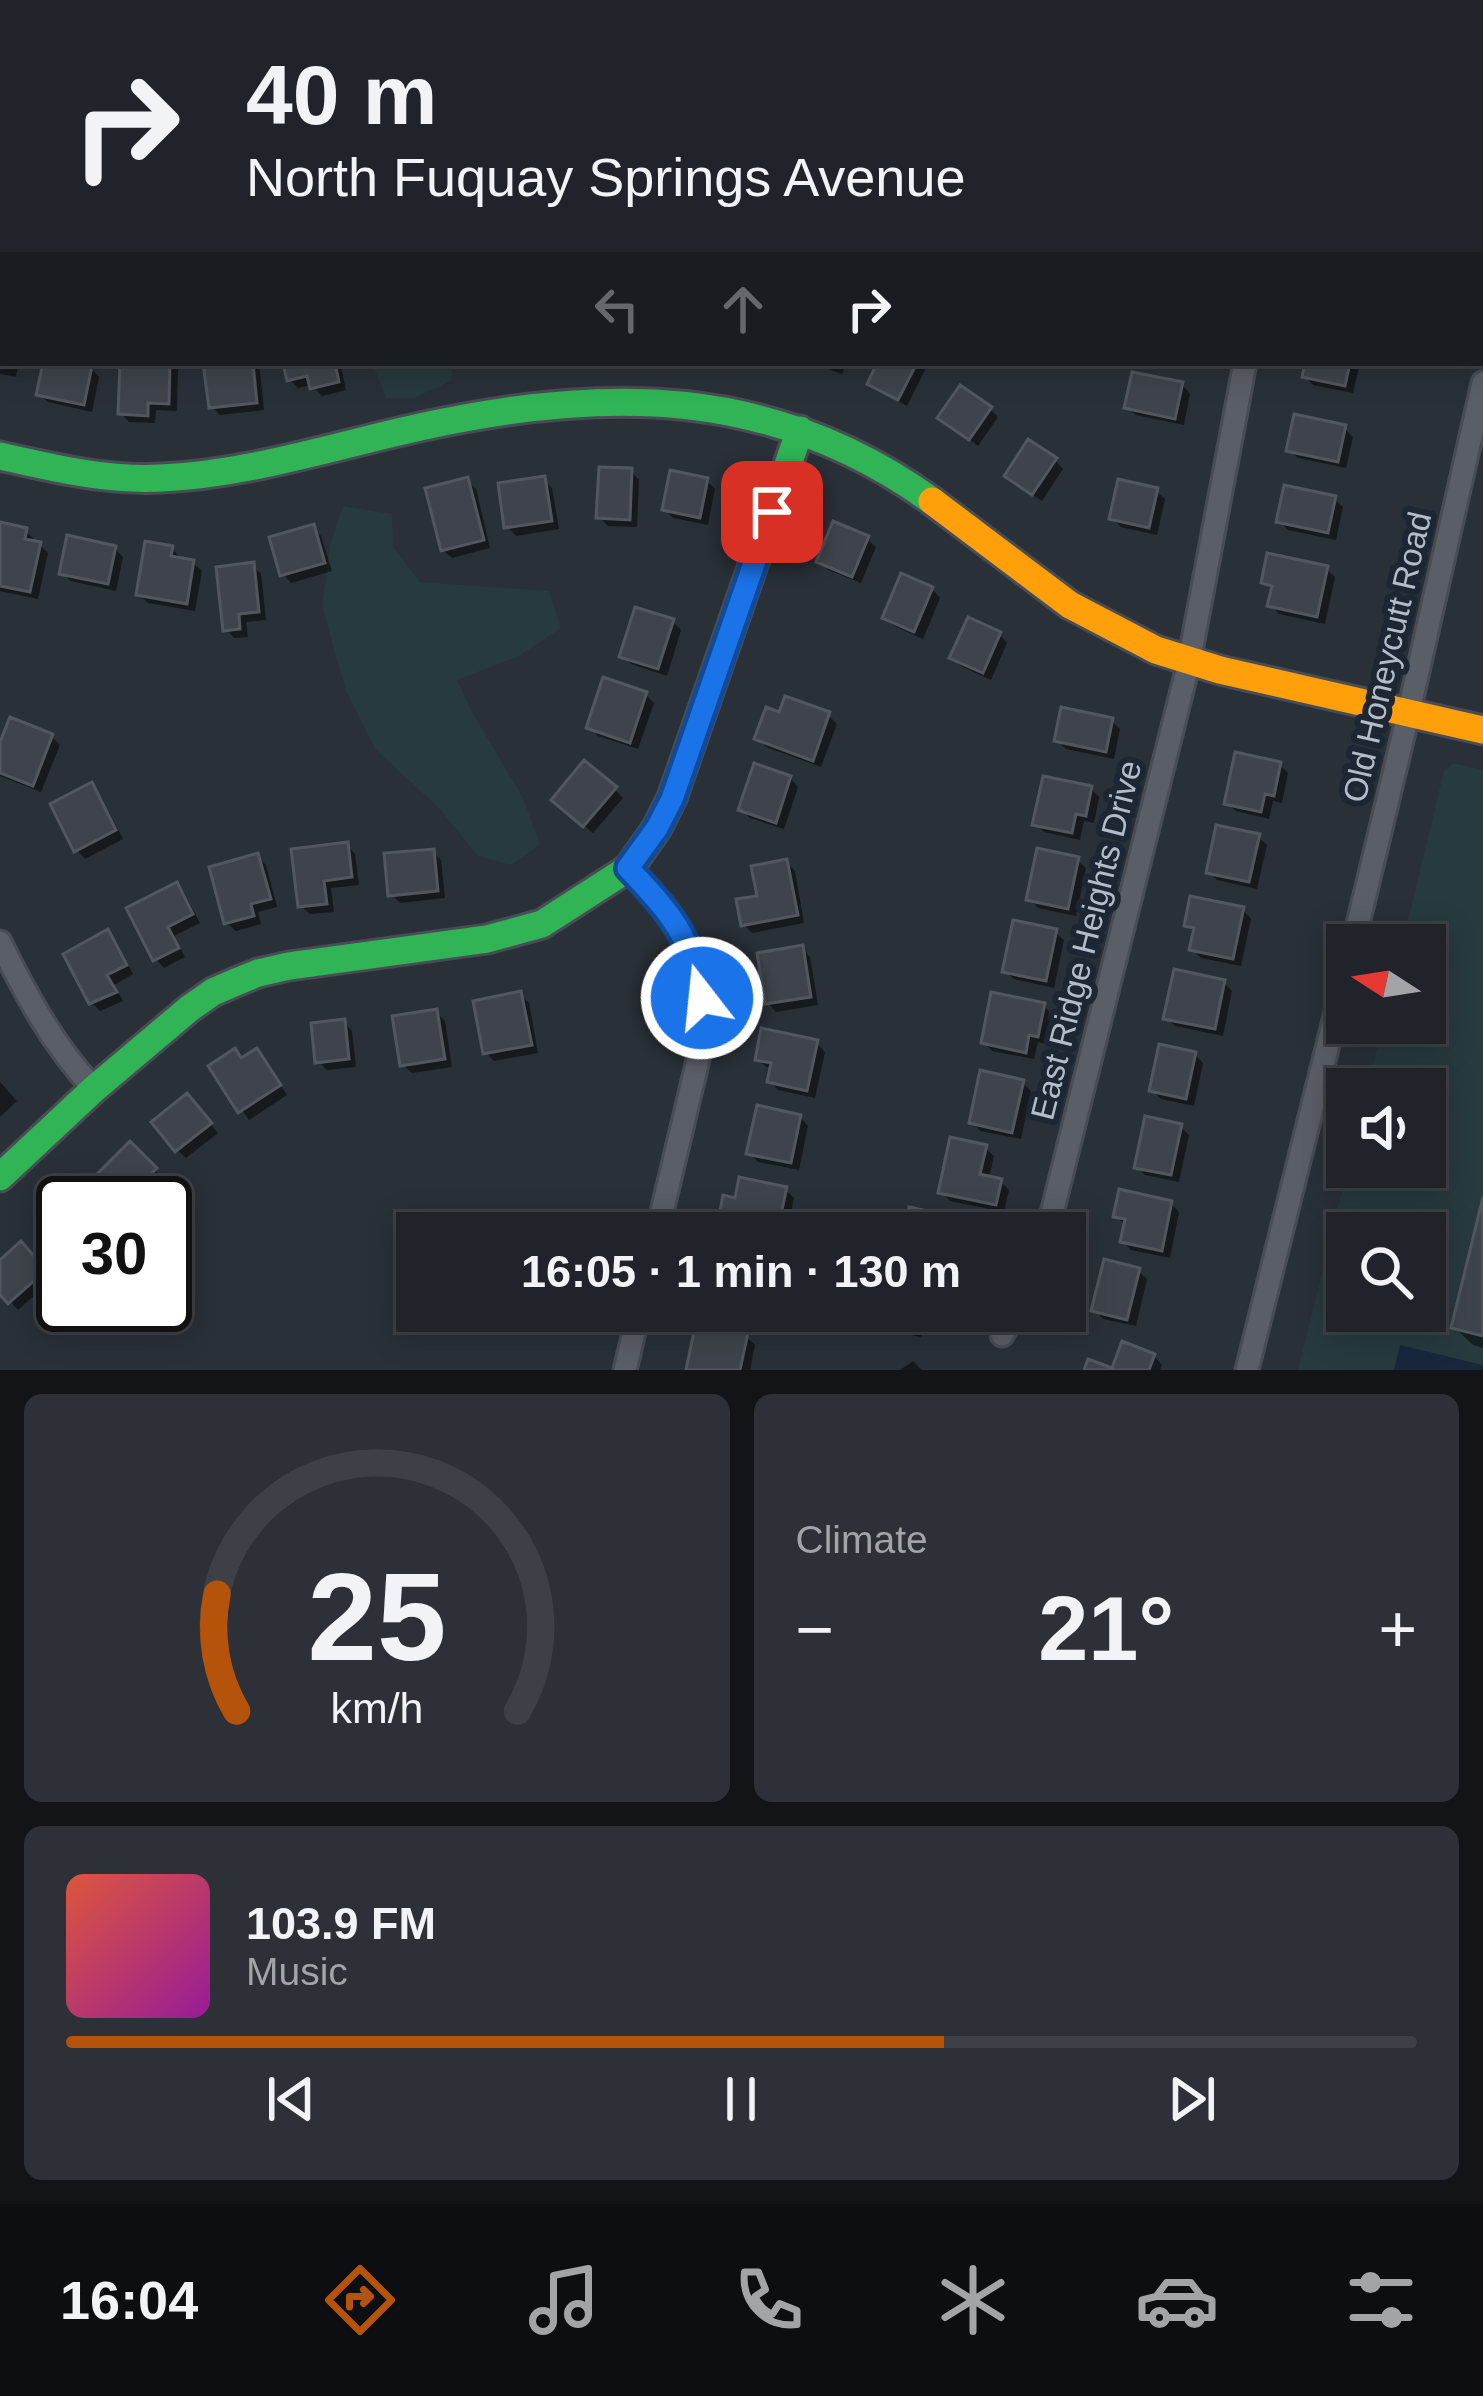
<!DOCTYPE html>
<html lang="en">
<head>
<meta charset="utf-8">
<style>
	body { margin:0; font-family:Helvetica,sans-serif; background:#2d3036; color:#f1f3f6; height:100vh; display:flex; flex-direction:column; font-size:45px; white-space:nowrap }
	* { box-sizing:border-box; margin:0 }
	p { font-size:39px; color:#a2a4a8 }
	.icon { flex:none; width:66px; height:66px; fill:none; stroke:currentColor; stroke-width:2; stroke-linecap:round; stroke-linejoin:round }
	.map { position:relative; height:1370px; overflow:hidden }
	.drawer { display:flex; flex-direction:column; gap:24px; padding:24px; background:#121417; flex:1 }
	.drawer>* { flex:none }
	.hud { position:absolute; left:0px; top:0px; width:1485px; height:366px; box-shadow:0 6px 30px #0003,0 0 0 3px #3d4147; background:#20242a; color:#f1f3f6; overflow:hidden }
	.needle { width:78px; rotate:282deg }
	.fabs { position:absolute; left:1326px; top:924px; display:grid; gap:24px }
	.fabs a { display:grid; place-items:center; width:120px; height:120px; border-radius:0px; background:#20242a; box-shadow:0 6px 30px #0003,0 0 0 3px #3d4147; font-size:60px }
	.speed { position:absolute; left:36px; top:1176px; display:flex; gap:24px; font-size:60px; font-weight:700; text-align:center }
	.speed>* { display:grid; place-content:center; width:156px; height:156px; border-radius:50%; background:#20242a; box-shadow:0 6px 30px #0003,0 0 0 3px #3d4147; line-height:1 }
	.speed .limit { border:6px solid #111; border-radius:18px; background:#fff; color:#111 }
	.pin { position:absolute; display:grid; place-items:center; width:102px; height:102px; color:#fff; margin:-51px; border-radius:24px; box-shadow:0 6px 18px #0006 }
	.me { position:absolute; width:132px; margin:-66px; rotate:344deg; stroke-linejoin:round; filter:drop-shadow(0 0 9px #0008) }
	.turn { display:flex; align-items:center; gap:42px; height:252px; padding:0 48px; font-size:54px }
	.turn .icon { width:156px; height:156px; stroke-width:2.5 }
	.turn b { display:block; font-size:84px; line-height:102px }
	.lanes { display:flex; align-items:center; height:114px; padding:0 48px; background:#0003; justify-content:center; gap:60px; direction:ltr }
	.lanes .off { opacity:.35 }
	.big { font-size:90px; font-weight:800; line-height:1.1 }
	.drawer .widget { flex:1; display:flex; flex-direction:column; justify-content:center; gap:18px; min-width:0; padding:0 42px; border-radius:18px; background:#2d3036 }
	.drawer .dial { align-items:center; gap:0 }
	.dial svg { height:312px; overflow:visible; fill:none; stroke:#3d4147; stroke-width:7; stroke-linecap:round; text-anchor:middle }
	.dial text { fill:#f1f3f6; stroke:none }
	.song { display:flex; align-items:center; gap:36px }
	.cover { width:144px; height:144px; border-radius:18px; background:linear-gradient(135deg,hsl(10 70% 55%),hsl(300 70% 35%)) }
	.played { height:12px; border-radius:6px; background:linear-gradient(90deg,#b45309 65%,#3d4147 65%) }
	.keys { display:flex; justify-content:space-around; direction:ltr }
	.heat { display:flex; justify-content:space-between; align-items:center; font-size:66px; direction:ltr }
	.drawer .tiles { flex:1; display:grid; gap:24px; grid-template-columns:1fr 1fr }
	.widget:last-child { grid-column:span 2 }
	.trip { position:absolute; left:396px; top:1212px; width:690px; height:120px; border-radius:0px; background:#20242a; box-shadow:0 6px 30px #0003,0 0 0 3px #3d4147; font-weight:800; line-height:120px; text-align:center }
	.tab-bar { display:flex; height:192px; justify-content:space-around; align-items:center; background:#0d0e11; color:#a2a4a8 }
	.tab-bar .icon { width:84px; height:84px }
	.tab-bar .current { color:#b45309 }
	.tab-bar b { font-size:54px; color:#f1f3f6 }
	.map>svg:first-child { display:block }
	.green { fill:#273a3e; fill-rule:evenodd }
	.water { fill:#19273c }
	.shadow { fill:#0007 }
	.building { fill:#3f444c; stroke:#52575f; stroke-width:3 }
	.lines { fill:none; stroke-linecap:round; stroke-linejoin:round }
	.street-casing { stroke:#484c55; stroke-width:27 }
	.fast-casing { stroke:#484c55; stroke-width:33 }
	.slow-casing { stroke:#484c55; stroke-width:33 }
	.street { stroke:#5a5e66; stroke-width:21 }
	.fast { stroke:#30b455; stroke-width:27 }
	.slow { stroke:#ff9f0a; stroke-width:27 }
	.route-casing { stroke:#114b97; stroke-width:30 }
	.route { stroke:#1a73e8; stroke-width:21 }
	.labels { text-anchor:middle; dominant-baseline:central; stroke-width:12; stroke-linejoin:round; paint-order:stroke }
	.street-label { font-size:33px; fill:#b4bcc9; stroke:#1d2633 }
</style>
</head>
<body>
<div class="map">
<svg width="1483" height="1370" viewBox="0 0 1483 1370">
	<rect width="100%" height="100%" fill="#2a3038"/>
	<path class="green" d="M372,363H453L451,381L414,398H386Z
		M343,506L392,514L393,547L420,582L549,591L561,628L519,656L457,680L472,712L523,798L540,845L511,865L478,856L438,807L376,750L346,691L322,606L331,542Z
		M1453,763L1483,770V1370H1298L1348,1167H1425V1089H1367L1383,1023H1425V945H1402L1444,771ZM1347,1233H1425V1311H1347Z"/>
	<path class="water" d="M1400,1345L1483,1365V1370H1394Z"/>
	<path class="shadow" d="M130,0H175V3Z
		M198,0H242L241,3H201Z
		M918,0H956V3H921Z
		M990,0H1031V3H990Z
		M1071,0H1115L1114,3H1070Z
		M1204,0H1238L1246,3H1203Z
		M1364,0H1420V3H1364Z
		M0,333L3,334V363H19L16,377L0,374Z
		M46,363H66L91,368L99,377L92,412L48,402L39,394Z
		M123,363H174L178,367L177,411L156,410L155,423L129,422L121,413Z
		M206,363H259L264,410L220,415L212,407Z
		M286,363H340L346,390L322,396L312,385L298,388L289,379Z
		M810,363H846L842,374Z
		M881,363L928,364L907,406L879,391L870,383Z
		M1308,363H1360L1353,393L1313,385L1305,376Z
		M1182,385L1190,394L1184,425L1136,415L1127,407Z
		M990,409L998,417L978,446L941,418Z
		M1344,428L1353,437L1346,468L1298,458L1289,450Z
		M1055,460L1063,469L1042,501L1016,484Z
		M631,471L639,480L637,527L608,526L599,517Z
		M543,479L552,488L559,529L516,536L507,527Z
		M467,481L476,489L490,548L452,558L443,550Z
		M707,481L715,489L708,525L673,518L665,509Z
		M1156,491L1165,499L1157,535L1121,527L1112,518Z
		M1334,499L1343,507L1336,540L1288,530L1279,521Z
		M0,525L25,531L34,539L33,543L40,545L48,553L38,599L0,591Z
		M313,527L321,536L332,571L291,583L283,574Z
		M867,539L876,547L861,583L828,570L820,561Z
		M115,549L123,557L116,591L71,581L62,573Z
		M172,549L180,557V560L193,563L202,571L195,611L148,603L139,594Z
		M253,566L261,574L266,620L246,622L248,637L234,638L226,629Z
		M1326,569L1335,577L1325,624L1279,614L1271,605L1274,592L1264,582Z
		M932,589L940,598L923,639L894,626L885,618Z
		M673,622L681,630L667,676L631,664L623,656Z
		M999,634L1007,643L991,680L961,666L953,657Z
		M645,694L654,703L638,749L598,736L589,727Z
		M828,715L837,724L821,767L766,747L758,738L781,716Z
		M1111,720L1120,729L1114,759L1066,749L1057,740Z
		M51,736L60,745L41,792L0,776V750Z
		M1280,765L1288,773L1282,803L1273,801L1269,819L1236,811L1227,803Z
		M790,778L798,787L784,829L750,818L741,809Z
		M91,786L100,795L123,839L85,859L77,850Z
		M1091,789L1099,797L1094,823L1084,821L1080,840L1044,832L1035,824Z
		M615,790L623,798L593,833L563,808Z
		M1258,837L1267,845L1257,889L1217,880L1209,872Z
		M347,845L355,854L359,885L331,888L334,912L310,914L301,906Z
		M432,852L441,860L445,898L400,903L391,894Z
		M257,856L266,865L277,907L258,912L261,924L236,931L227,923Z
		M1077,860L1086,868L1076,916L1038,908L1030,899Z
		M786,862L795,871L804,923L752,933L743,924Z
		M176,885L185,894L200,923L174,936L185,957L164,968L156,959Z
		M1243,910L1251,919L1241,966L1201,958L1192,949L1196,934L1187,925Z
		M1055,932L1064,940L1054,988L1014,979L1005,971Z
		M108,933L116,941L133,974L114,985L123,1001L100,1011L91,1002Z
		M802,949L810,957L818,1005L776,1012L768,1003Z
		M1224,983L1232,991L1223,1036L1175,1026L1167,1018Z
		M520,994L529,1003L538,1053L494,1061L486,1053Z
		M1044,1006L1052,1015L1046,1044L1038,1042L1034,1059L992,1051L984,1042Z
		M436,1012L445,1021L452,1067L412,1073L403,1065Z
		M344,1022L352,1031L356,1067L327,1070L318,1061Z
		M817,1043L825,1052L815,1098L778,1090L770,1081L773,1068L766,1067L758,1059Z
		M1195,1055L1203,1063L1194,1106L1161,1099L1152,1090Z
		M243,1060H265L287,1095L249,1120L212,1067Z
		M0,1082L17,1101L0,1117Z
		M1022,1082L1031,1091L1021,1139L980,1131L972,1122Z
		M195,1105L218,1133L186,1158L177,1150Z
		M800,1117L808,1126L799,1170L758,1162L749,1153Z
		M1180,1126L1189,1135L1179,1182L1145,1175L1137,1167Z
		M130,1145L163,1178L139,1203H122Z
		M985,1148L994,1156L989,1179L1000,1181L1009,1190L1004,1212L950,1201L942,1192Z
		M785,1190L794,1198L787,1233H728L720,1225L737,1201Z
		M1171,1203L1179,1212L1170,1258L1131,1250L1123,1242L1126,1226L1116,1216Z
		M1483,1210V1348L1473,1345L1454,1327Z
		M953,1219L962,1228L961,1233H907Z
		M21,1246L52,1280L18,1310L0,1290V1264Z
		M1138,1271L1147,1279L1136,1326L1103,1319L1095,1310Z
		M734,1311H770L768,1318Z
		M854,1311H926L921,1337L862,1325L853,1316Z
		M746,1336L755,1345L750,1370H689Z
		M1154,1356L1162,1365L1160,1370H1114Z
		M913,1361L922,1370H900Z"/>
	<path class="building" d="M43,363L92,366L84,405L36,395Z
		M120,363H170L169,404L148,403V416L118,414Z
		M203,363H253L257,403L209,408Z
		M283,363H335L339,382L310,389L307,376L287,381Z
		M877,363H917L898,400L867,384Z
		M1305,363H1350L1345,386L1302,377Z
		M1132,372L1183,382L1175,419L1124,408Z
		M960,385L992,407L969,440L937,418Z
		M1294,414L1346,425L1338,462L1286,451Z
		M1028,439L1057,458L1032,495L1004,476Z
		M599,467L632,468L630,520L596,518Z
		M670,470L708,478L700,518L662,510Z
		M545,476L552,521L504,528L498,483Z
		M468,477L484,540L441,551L425,488Z
		M1118,479L1158,488L1149,528L1109,519Z
		M1284,485L1336,496L1328,533L1276,522Z
		M833,521L869,536L852,577L816,562Z
		M0,522L27,528L25,539L41,542L30,592L0,586Z
		M314,524L325,563L280,576L269,537Z
		M67,535L116,546L108,584L59,574Z
		M145,541L173,546L171,556L194,560L187,604L136,595Z
		M1267,553L1328,566L1317,617L1267,606L1272,586L1261,583Z
		M254,562L259,612L239,614L240,629L223,631L216,567Z
		M901,573L933,587L914,632L882,618Z
		M635,607L674,619L658,669L619,657Z
		M968,617L1001,632L983,673L949,658Z
		M603,677L647,692L630,743L586,728Z
		M785,696L830,712L813,761L754,739L766,707L779,712Z
		M1061,707L1113,718L1106,752L1054,741Z
		M10,717L53,734L33,786L0,773V742Z
		M1235,752L1281,762L1274,796L1265,794L1261,812L1224,804Z
		M584,760L617,787L583,827L551,800Z
		M754,763L791,776L776,823L738,810Z
		M1043,776L1092,786L1086,816L1076,814L1072,833L1032,825Z
		M92,782L116,830L74,852L50,804Z
		M1216,825L1260,834L1249,882L1206,873Z
		M348,842L352,877L324,881L327,904L298,907L291,849Z
		M1037,848L1079,857L1068,909L1026,900Z
		M434,849L438,891L388,896L384,853Z
		M258,853L271,899L251,904L254,916L224,924L209,867Z
		M787,859L798,915L741,926L736,899L757,896L751,866Z
		M177,882L193,914L168,927L179,948L153,961L126,908Z
		M1190,896L1244,907L1233,959L1189,950L1194,928L1184,926Z
		M1013,920L1057,929L1046,981L1002,972Z
		M108,929L127,965L107,975L117,992L89,1004L63,954Z
		M803,945L811,997L765,1004L757,953Z
		M1174,969L1225,980L1215,1029L1163,1019Z
		M521,991L532,1045L483,1054L473,1001Z
		M991,992L1045,1003L1038,1037L1029,1035L1026,1053L981,1043Z
		M437,1009L445,1059L400,1066L392,1016Z
		M345,1019L349,1059L315,1063L311,1023Z
		M761,1028L818,1040L807,1091L767,1082L771,1063L755,1060Z
		M1159,1044L1196,1052L1186,1099L1149,1091Z
		M235,1048L241,1058L257,1048L281,1085L238,1113L208,1066Z
		M980,1070L1024,1080L1012,1133L969,1123Z
		M187,1093L212,1123L175,1152L151,1122Z
		M757,1105L801,1115L791,1163L746,1154Z
		M1145,1116L1182,1124L1171,1175L1134,1168Z
		M950,1137L987,1145L980,1174L1002,1179L996,1205L938,1193Z
		M130,1141L157,1168L122,1203H118L93,1178Z
		M739,1177L787,1187L777,1233H752L717,1226L723,1195L735,1198Z
		M1119,1189L1172,1201L1162,1251L1120,1242L1125,1219L1113,1217Z
		M1483,1197V1336L1451,1328Z
		M56,1205L63,1211V1257L35,1225Z
		M909,1207L955,1217L951,1233H904Z
		M21,1241L46,1270L8,1304L0,1295V1260Z
		M1104,1259L1140,1268L1127,1320L1091,1311Z
		M851,1311H917L912,1331L850,1317Z
		M696,1322L748,1333L740,1370H686Z
		M1122,1341L1155,1354L1149,1370H1084L1088,1359L1112,1368Z"/>
	<g class="lines">
		<g class="street-casing">
			<path id="street" d="M1301,3V0
				M0,40L3,41
				M629,868C683,927 710,962 701,1047L657,1233
				M0,942C26,995 53,1045 94,1089
				M1353,945L1409,711L1483,383
				M1047,1233L1189,662L1245,363
				M1002,1335L1017,1311
				M625,1370L639,1311
				M1247,1370L1347,968"/>
		</g>
		<g class="fast-casing">
			<path id="fast" d="M0,456C53,468 107,481 161,478C249,474 334,446 420,427C605,386 773,386 932,501
				M0,1177L94,1089L190,1008L213,992L236,982L258,973L289,966L487,939L542,924L629,868L657,828L672,798L800,430"/>
		</g>
		<g class="slow-casing">
			<path id="slow" d="M932,501L1070,605L1156,650L1220,670L1483,730"/>
		</g>
		<use href="#street" class="street"/>
		<use href="#fast" class="fast"/>
		<use href="#slow" class="slow"/>
	</g>
	<g class="lines">
		<g class="route-casing">
			<path id="route" d="M702,998C690,934 671,914 628,868L657,828L672,799L772,512"/>
		</g>
		<use href="#route" class="route"/>
	</g>
	<g class="labels">
		<g class="street-label">
			<text transform="translate(1387 657) rotate(-77)">Old Honeycutt Road</text>
			<text transform="translate(1086 940) rotate(-76)">East Ridge Heights Drive</text>
		</g>
	</g>
</svg>
<div class="fabs">
<a><svg class="needle" viewBox="-14 -14 28 28"><path d="M0-13l5 13h-10z" fill="#e53935"/><path d="M0 13l5-13h-10z" fill="#a2a4a8"/></svg></a>
<a><svg class="icon" aria-label="sound" viewBox="0 0 24 24"><path d="M4 9h4l5-4v14l-5-4H4zM17 9q2 3 0 6"/></svg></a>
<a><svg class="icon" aria-label="search" viewBox="0 0 24 24"><circle cx="10" cy="10" r="6"/><path d="M15 15l6 6"/></svg></a>
</div>
<div class="speed"><div class="limit">30</div></div>
<div class="pin" style="left:772px;top:512px;background:#d93025"><svg class="icon" aria-label="arrive" viewBox="0 0 24 24"><path d="M6 21V4h12l-3 4 3 4H6"/></svg></div>
<svg class="me" style="left:702px;top:998px" viewBox="-20 -20 40 40"><circle r="17" fill="#1a73e8" stroke="#fff" stroke-width="3"/><path d="M0-11L8 9 0 5-8 9z" fill="#fff"/></svg>
<div class="trip">16:05 · 1 min · 130 m</div>
<div class="hud">
<div class="turn"><svg class="icon" aria-label="right" viewBox="0 0 24 24"><path d="M7 20v-9h11M14 6l5 5-5 5"/></svg><div><b>40 m</b>North Fuquay Springs Avenue</div></div>
<div class="lanes"><svg class="icon off" aria-label="left" viewBox="0 0 24 24"><path d="M17 20v-9H6M10 6l-5 5 5 5"/></svg><svg class="icon off" aria-label="ahead" viewBox="0 0 24 24"><path d="M12 20V5M6 11l6-6 6 6"/></svg><svg class="icon" aria-label="right" viewBox="0 0 24 24"><path d="M7 20v-9h11M14 6l5 5-5 5"/></svg></div>
</div>
</div>
<section class="drawer">
<div class="tiles">
<div class="widget dial"><svg viewBox="0 0 100 80">
<path d="M14 69A42 42 0 1 1 86 69"/>
<path d="M14 69A42 42 0 0 1 9 39" stroke="#b45309"/>
<text x="50" y="56" font-size="32" font-weight="700">25</text>
<text x="50" y="72" font-size="11">km/h</text>
</svg></div>
<div class="widget"><p>Climate</p>
<div class="heat"><a>−</a><b class="big">21°</b><a>+</a></div>
</div>
<div class="widget">
<div class="song"><i class="cover"></i><div><b>103.9 FM</b><p>Music</p></div></div>
<div class="played"></div>
<div class="keys"><svg class="icon" aria-label="previous" viewBox="0 0 24 24"><path d="M18 5L8 12l10 7zM5 5v14"/></svg><svg class="icon" aria-label="pause" viewBox="0 0 24 24"><path d="M8 5v14M16 5v14"/></svg><svg class="icon" aria-label="next" viewBox="0 0 24 24"><path d="M6 5l10 7-10 7zM19 5v14"/></svg></div>
</div>
</div>
</section>
<nav class="tab-bar">
<b>16:04</b>
<svg class="icon current" aria-label="directions" viewBox="0 0 24 24"><path d="M12 3l9 9-9 9-9-9zM9 14v-3h6M13 9l2 2-2 2"/></svg>
<svg class="icon" aria-label="music" viewBox="0 0 24 24"><path d="M9 18V5l10-2v13"/><circle cx="6" cy="18" r="3"/><circle cx="16" cy="16" r="3"/></svg>
<svg class="icon" aria-label="phone" viewBox="0 0 24 24"><path d="M5 4h4l2 5-3 2q2 4 5 5l2-3 5 2v4C11 20 4 13 5 4z"/></svg>
<svg class="icon" aria-label="climate" viewBox="0 0 24 24"><path d="M12 3v18M4 7l16 10M4 17L20 7"/></svg>
<svg class="icon" aria-label="car" viewBox="0 0 24 24"><path d="M5 17H2v-5l4-1 3-4h7l3 4 3 1v5h-3M9 17h6M6 11h13"/><circle cx="7" cy="17" r="2"/><circle cx="17" cy="17" r="2"/></svg>
<svg class="icon" aria-label="filters" viewBox="0 0 24 24"><path d="M4 7h16M4 17h16"/><circle cx="9" cy="7" r="2"/><circle cx="15" cy="17" r="2"/></svg>
</nav>
</body>
</html>
